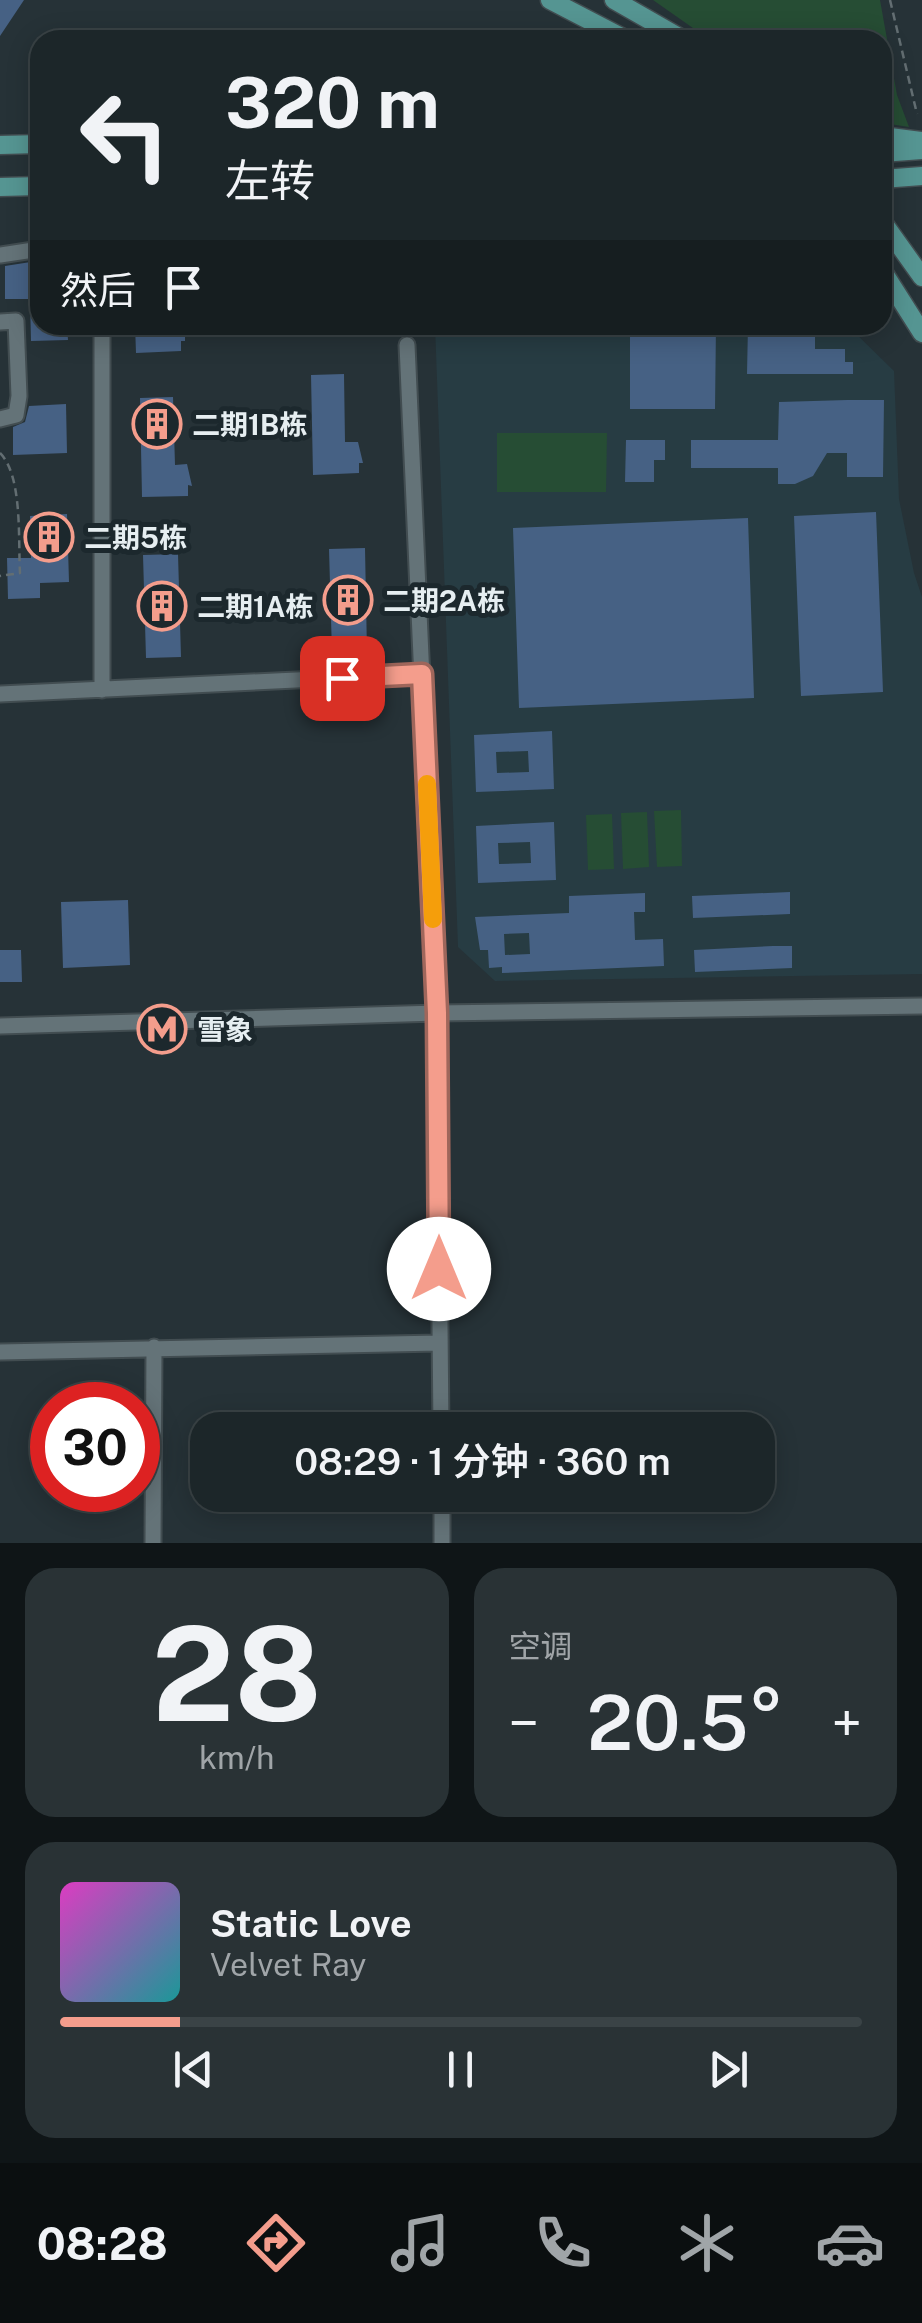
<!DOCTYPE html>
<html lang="zh">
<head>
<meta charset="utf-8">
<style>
	body { margin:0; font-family:"Public Sans","Noto Sans SC",sans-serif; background:#293235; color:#f1f3f6; height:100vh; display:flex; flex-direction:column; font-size:38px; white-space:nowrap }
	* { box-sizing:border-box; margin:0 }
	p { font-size:32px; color:#a0a5a8 }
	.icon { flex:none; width:55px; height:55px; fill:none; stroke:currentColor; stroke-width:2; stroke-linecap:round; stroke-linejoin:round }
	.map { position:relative; height:1543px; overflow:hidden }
	.panel { display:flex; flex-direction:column; gap:25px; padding:25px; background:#0f1517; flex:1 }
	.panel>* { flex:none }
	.banner { position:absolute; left:30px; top:30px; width:862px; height:305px; border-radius:30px; box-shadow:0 5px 25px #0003,0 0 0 2px #3a4346; background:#1c2629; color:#f1f3f6; overflow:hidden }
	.speed { position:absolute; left:30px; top:1382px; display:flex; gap:20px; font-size:50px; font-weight:700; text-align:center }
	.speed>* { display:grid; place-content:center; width:130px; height:130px; border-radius:50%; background:#1c2629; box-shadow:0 5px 25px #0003,0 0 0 2px #3a4346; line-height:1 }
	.speed .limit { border:15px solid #d22; background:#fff; color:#111 }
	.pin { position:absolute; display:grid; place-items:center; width:85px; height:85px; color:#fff; margin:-42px; border-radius:20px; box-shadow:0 5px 15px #0006 }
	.me { position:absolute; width:110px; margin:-55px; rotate:0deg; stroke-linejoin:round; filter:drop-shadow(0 0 8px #0008) }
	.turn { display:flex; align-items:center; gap:35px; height:210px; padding:0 30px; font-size:45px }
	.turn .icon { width:130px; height:130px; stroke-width:2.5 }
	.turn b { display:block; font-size:70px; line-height:85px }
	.then { display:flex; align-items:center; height:95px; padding:0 30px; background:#0003; gap:20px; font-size:38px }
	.big { font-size:75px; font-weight:600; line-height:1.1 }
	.panel .widget { flex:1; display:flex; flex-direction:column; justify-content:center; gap:15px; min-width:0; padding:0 35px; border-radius:30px; background:#293235 }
	.panel .dial { align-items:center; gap:0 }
	.dial b { font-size:130px; line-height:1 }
	.song { display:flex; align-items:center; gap:30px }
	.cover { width:120px; height:120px; border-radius:15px; background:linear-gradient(135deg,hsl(310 70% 55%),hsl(180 70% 35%)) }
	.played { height:10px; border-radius:5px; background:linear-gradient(90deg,#f49d8c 15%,#3a4346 15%) }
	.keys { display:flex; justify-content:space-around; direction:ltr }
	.heat { display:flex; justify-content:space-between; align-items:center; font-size:55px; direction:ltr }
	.panel .tiles { flex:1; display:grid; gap:25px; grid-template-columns:1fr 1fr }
	.widget:last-child { grid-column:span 2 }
	.trip { position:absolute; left:190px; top:1412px; width:585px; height:100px; border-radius:30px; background:#1c2629; box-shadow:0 5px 25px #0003,0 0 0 2px #3a4346; font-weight:600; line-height:100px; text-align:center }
	.tab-bar { display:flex; height:160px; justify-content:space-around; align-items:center; background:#0b0f10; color:#a0a5a8 }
	.tab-bar .icon { width:70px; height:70px }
	.tab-bar .selected { color:#f49d8c }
	.tab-bar b { font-size:45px; color:#f1f3f6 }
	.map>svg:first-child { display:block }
	.built { fill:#273c43 }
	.green { fill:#264d34 }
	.building { fill:#466184; fill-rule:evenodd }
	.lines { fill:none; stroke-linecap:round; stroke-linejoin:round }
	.minor-casing { stroke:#424d51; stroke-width:19 }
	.major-casing { stroke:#424d51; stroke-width:21 }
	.path { stroke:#636e72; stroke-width:2.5; stroke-dasharray:8 5; stroke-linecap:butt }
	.minor { stroke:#647378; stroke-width:15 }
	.major { stroke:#559592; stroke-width:18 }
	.route-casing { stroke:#9f665b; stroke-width:25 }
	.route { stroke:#f49d8c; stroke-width:18 }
	.slow { stroke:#f59e0b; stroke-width:18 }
	.labels { text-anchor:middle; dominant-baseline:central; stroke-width:10; stroke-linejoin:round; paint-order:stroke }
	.poi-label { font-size:28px; font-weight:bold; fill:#e6eef1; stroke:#1c282d; text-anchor:start }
</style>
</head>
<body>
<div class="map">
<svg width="922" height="1543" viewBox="0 0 922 1543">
	<rect width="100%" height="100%" fill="#263237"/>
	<path class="built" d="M435,325H847L894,371L899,499L914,573L922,597V974L495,981L458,947Z"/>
	<path class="green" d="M653,0H880L897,95L909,127L883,123L882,40H710Z
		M497,433H607L606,492H497Z
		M681,810L682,866L657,867L654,811Z
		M647,812L649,867L623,869L621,813Z
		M612,814L614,869L588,870L586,815Z"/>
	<path class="building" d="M0,0H24L0,36Z
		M37,261L40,325H67L68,340L31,341L30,299H5V266Z
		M135,325H181V329H185V341H181V351L136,353Z
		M630,325H716L715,409H630Z
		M748,325H815V349H845V362H853V374H747Z
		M344,374L345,442H358L363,463H359V473L313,475L311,375Z
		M173,397L175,465L187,464L192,486L188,485V496L142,497L140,398Z
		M847,400H884L883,477H847V453H827L813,476L795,484H778V468H691V440H778L779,402Z
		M66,404L67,453L13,455V427L25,422L29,406Z
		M626,440H665V460H654V482H625Z
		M876,512L883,692L801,696L794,516Z
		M67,514L69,582L40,583V598L8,599L7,558H31L30,516Z
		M748,518L754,698L519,708L513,528Z
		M365,548L367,652L332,653L329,549Z
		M178,554L181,657L146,658L143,555Z
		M552,731L554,789L476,792L474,735ZM528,751L529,772L497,773L496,752Z
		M554,822L556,880L478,883L476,826ZM530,842L531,863L499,864L498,843Z
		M790,892V914L693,918L692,896Z
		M645,893V912H634L635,940L663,939L664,966L502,973V967L489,968L488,950H480L475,917L569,913V896ZM529,933L530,954L505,955L504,934Z
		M128,900L130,965L63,968L61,902Z
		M773,946H792V968L695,972L694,950Z
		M0,950H21L22,982H0Z"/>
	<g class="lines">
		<g class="minor-casing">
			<path id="minor" d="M0,255L40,249
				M0,322L16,321L19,396L16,415L0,419
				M102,325V690
				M407,345L437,1013L441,1430
				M0,694L422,674
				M0,1026L437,1013L922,1006
				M0,1352L439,1343
				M442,1495V1543
				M153,1543L154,1347"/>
		</g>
		<g class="major-casing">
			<path id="major" d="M550,0L627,40
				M614,0L684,40
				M882,136L922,141
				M0,145L40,144
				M882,153L922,150
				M882,179L922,176
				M0,187L40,186
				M882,221L922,277
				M882,270L922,333"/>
		</g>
		<path class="path" d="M890,0L917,114
			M0,453C23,476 18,541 20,573L0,576"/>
		<use href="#minor" class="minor"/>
		<use href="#major" class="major"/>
	</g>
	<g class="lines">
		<g class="route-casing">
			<path id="route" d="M342,678L422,674L437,1013L439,1269"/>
		</g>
		<use href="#route" class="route"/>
		<path class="slow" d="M427,784L433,919"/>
	</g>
	<defs>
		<g id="building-ring" transform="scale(2.5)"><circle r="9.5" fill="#1c282d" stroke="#f49d8c" stroke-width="1.5"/><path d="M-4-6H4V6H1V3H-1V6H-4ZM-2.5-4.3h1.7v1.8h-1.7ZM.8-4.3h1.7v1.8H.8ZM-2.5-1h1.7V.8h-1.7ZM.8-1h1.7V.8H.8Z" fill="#f49d8c"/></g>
		<g id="metro-ring" transform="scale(2.5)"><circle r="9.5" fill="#1c282d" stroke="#f49d8c" stroke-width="1.5"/><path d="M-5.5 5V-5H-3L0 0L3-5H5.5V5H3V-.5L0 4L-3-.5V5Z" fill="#f49d8c"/></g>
	</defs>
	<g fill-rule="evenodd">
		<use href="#building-ring" x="157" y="424"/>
		<use href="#building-ring" x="49" y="537"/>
		<use href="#building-ring" x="348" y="600"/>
		<use href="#building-ring" x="162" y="606"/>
		<use href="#metro-ring" x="162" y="1029"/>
	</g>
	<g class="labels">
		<g class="poi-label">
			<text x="192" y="424">二期1B栋</text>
			<text x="84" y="537">二期5栋</text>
			<text x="383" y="600">二期2A栋</text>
			<text x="197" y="606">二期1A栋</text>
			<text x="197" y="1029">雪象</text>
		</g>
	</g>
</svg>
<div class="speed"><div class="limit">30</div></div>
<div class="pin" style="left:342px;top:678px;background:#d93025"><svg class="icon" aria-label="arrive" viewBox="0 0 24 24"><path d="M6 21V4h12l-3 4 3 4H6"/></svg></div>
<svg class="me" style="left:439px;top:1269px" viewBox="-20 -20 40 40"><circle r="19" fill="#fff"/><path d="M0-13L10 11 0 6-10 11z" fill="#f49d8c"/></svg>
<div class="trip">08:29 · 1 分钟 · 360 m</div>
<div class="banner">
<div class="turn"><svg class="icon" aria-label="left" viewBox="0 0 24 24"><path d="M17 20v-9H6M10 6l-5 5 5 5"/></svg><div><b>320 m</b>左转</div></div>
<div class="then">然后<svg class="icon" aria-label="arrive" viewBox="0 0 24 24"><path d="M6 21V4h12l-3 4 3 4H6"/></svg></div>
</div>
</div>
<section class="panel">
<div class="tiles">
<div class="widget dial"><b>28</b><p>km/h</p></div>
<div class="widget"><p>空调</p>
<div class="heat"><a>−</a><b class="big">20.5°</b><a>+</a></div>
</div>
<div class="widget">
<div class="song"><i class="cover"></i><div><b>Static Love</b><p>Velvet Ray</p></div></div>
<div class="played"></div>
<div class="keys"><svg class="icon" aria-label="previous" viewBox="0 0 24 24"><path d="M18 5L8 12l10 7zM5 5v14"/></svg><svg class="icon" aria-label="pause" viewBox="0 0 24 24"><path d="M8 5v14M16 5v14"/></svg><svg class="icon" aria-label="next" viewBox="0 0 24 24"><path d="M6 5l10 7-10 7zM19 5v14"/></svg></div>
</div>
</div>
</section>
<nav class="tab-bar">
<b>08:28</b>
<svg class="icon selected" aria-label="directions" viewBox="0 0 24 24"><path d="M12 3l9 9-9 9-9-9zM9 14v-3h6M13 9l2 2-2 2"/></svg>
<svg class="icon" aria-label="music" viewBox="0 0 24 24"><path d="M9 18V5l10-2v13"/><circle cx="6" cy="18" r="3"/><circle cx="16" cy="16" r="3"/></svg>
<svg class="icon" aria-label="phone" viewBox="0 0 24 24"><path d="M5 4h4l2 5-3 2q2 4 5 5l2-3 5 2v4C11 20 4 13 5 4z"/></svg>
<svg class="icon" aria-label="climate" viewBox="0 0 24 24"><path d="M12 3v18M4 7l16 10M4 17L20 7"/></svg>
<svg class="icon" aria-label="car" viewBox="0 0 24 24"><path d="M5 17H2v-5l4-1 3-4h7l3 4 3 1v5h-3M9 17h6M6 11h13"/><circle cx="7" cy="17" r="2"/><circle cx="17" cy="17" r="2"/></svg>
</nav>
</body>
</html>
